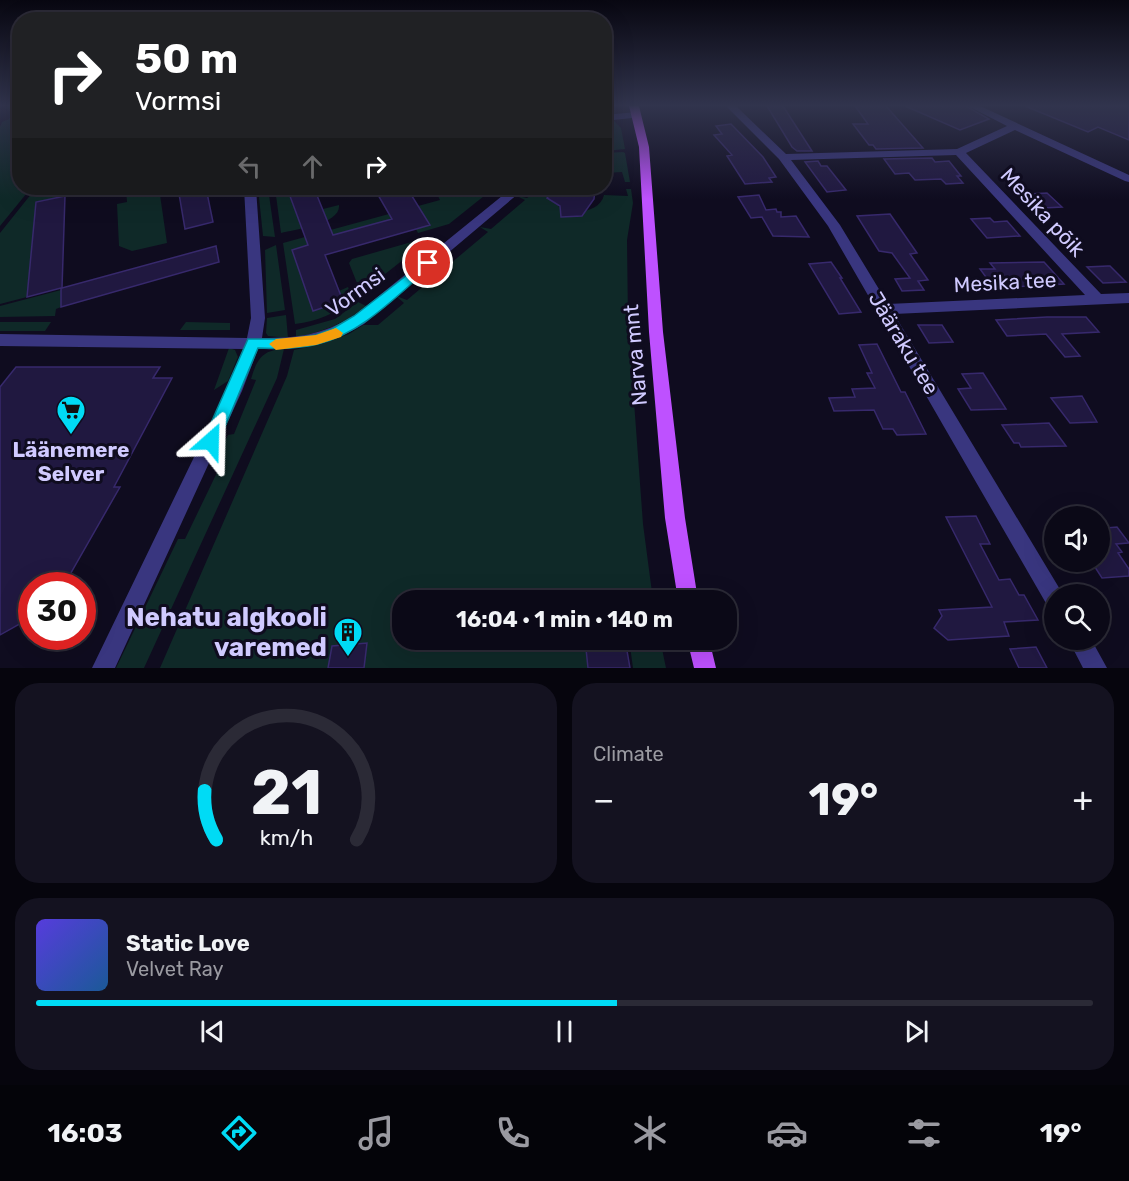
<!DOCTYPE html>
<html lang="en">
<head>
<meta charset="utf-8">
<style>
	body { margin:0; font-family:Rubik,sans-serif; background:#141220; color:#f1f3f6; height:100vh; display:flex; flex-direction:column; font-size:22px; white-space:nowrap }
	* { box-sizing:border-box; margin:0 }
	p { font-size:20px; color:#9a9aa1 }
	.icon { flex:none; width:33px; height:33px; fill:none; stroke:currentColor; stroke-width:2; stroke-linecap:round; stroke-linejoin:round }
	.map { position:relative; height:668px; overflow:hidden }
	.side { display:flex; flex-direction:column; gap:15px; padding:15px; background:#06050d; flex:1 }
	.side>* { flex:none }
	.top-card { position:absolute; left:12px; top:12px; width:600px; height:183px; border-radius:24px; box-shadow:0 6px 24px #0002,0 0 0 2px #2b2a36; background:#202124; color:#fff; overflow:hidden }
	.tools { position:absolute; left:1044px; top:506px; display:grid; gap:12px }
	.tools a { display:grid; place-items:center; width:66px; height:66px; border-radius:50%; background:#0b0917; box-shadow:0 6px 24px #0002,0 0 0 2px #2b2a36; font-size:30px }
	.speed { position:absolute; left:18px; top:572px; display:flex; gap:12px; font-size:30px; font-weight:700; text-align:center }
	.speed>* { display:grid; place-content:center; width:78px; height:78px; border-radius:50%; background:#0b0917; box-shadow:0 6px 24px #0002,0 0 0 2px #2b2a36; line-height:1 }
	.speed .limit { border:9px solid #d22; background:#fff; color:#111 }
	.pin { position:absolute; display:grid; place-items:center; width:51px; height:51px; color:#fff; margin:-26px; border:3px solid #fff; border-radius:50%; box-shadow:0 2px 6px #0007 }
	.me { position:absolute; width:66px; margin:-33px; rotate:25deg; stroke-linejoin:round; filter:drop-shadow(0 0 4px #0008) }
	.turn { display:flex; align-items:center; gap:21px; height:126px; padding:0 24px; font-size:27px }
	.turn .icon { width:78px; height:78px; stroke-width:2.5 }
	.turn b { display:block; font-size:42px; line-height:51px }
	.lanes { display:flex; align-items:center; height:57px; padding:0 24px; background:#0003; justify-content:center; gap:30px; direction:ltr }
	.lanes .off { opacity:.35 }
	.big { font-size:45px; font-weight:700; line-height:1.1 }
	.side .widget { flex:1; display:flex; flex-direction:column; justify-content:center; gap:9px; min-width:0; padding:0 21px; border-radius:24px; background:#141220 }
	.side .dial { align-items:center; gap:0 }
	.dial svg { height:156px; overflow:visible; fill:none; stroke:#2b2a36; stroke-width:7; stroke-linecap:round; text-anchor:middle }
	.dial text { fill:#f1f3f6; stroke:none }
	.song { display:flex; align-items:center; gap:18px }
	.cover { width:72px; height:72px; border-radius:9px; background:linear-gradient(135deg,hsl(250 70% 55%),hsl(210 70% 35%)) }
	.played { height:6px; border-radius:3px; background:linear-gradient(90deg,#00dbf5 55%,#2b2a36 55%) }
	.keys { display:flex; justify-content:space-around; direction:ltr }
	.heat { display:flex; justify-content:space-between; align-items:center; font-size:33px; direction:ltr }
	.side .tiles { flex:1; display:grid; gap:15px; grid-template-columns:1fr 1fr }
	.widget:last-child { grid-column:span 2 }
	.trip { position:absolute; left:392px; top:590px; width:345px; height:60px; border-radius:24px; background:#0b0917; box-shadow:0 6px 24px #0002,0 0 0 2px #2b2a36; font-weight:700; line-height:60px; text-align:center }
	.tab-bar { display:flex; height:96px; justify-content:space-around; align-items:center; background:#040409; color:#9a9aa1 }
	.tab-bar .icon { width:42px; height:42px }
	.tab-bar .selected { color:#00dbf5 }
	.tab-bar b { font-size:27px; color:#f1f3f6 }
	.map>svg:first-child { display:block }
	.green { fill:#0f2928 }
	.building { fill:#201840; stroke:#37296c; stroke-width:1.5 }
	.lines { fill:none; stroke-linecap:round; stroke-linejoin:round }
	.minor { fill:#39367f; fill-rule:evenodd }
	.major { fill:#be51ff; fill-rule:evenodd }
	.route { fill:#00dbf5; stroke:#008e9f; stroke-width:1.5 }
	.slow { fill:#f59e0b }
	.labels { text-anchor:middle; dominant-baseline:central; stroke-width:6; stroke-linejoin:round; paint-order:stroke }
	.street-label { font-size:21px; fill:#d0caff; stroke:#0f0c1f }
	.poi-label { font-size:21px; font-weight:bold; fill:#d0caff; stroke:#0f0c1f }
	.near-poi-label { font-size:26px; font-weight:bold; fill:#d0caff; stroke:#0f0c1f; text-anchor:end }
</style>
</head>
<body>
<div class="map">
<svg width="1129" height="668" viewBox="0 0 1129 668">
	<rect width="100%" height="100%" fill="#0f0c1f"/>
	<path class="green" d="M8,106H19L20,188H31L0,226V127L2,122L9,119L13,112L5,108Z
		M607,120H613L621,128L625,149L605,151L604,132L609,128L605,122Z
		M623,152L625,153L630,182H625L622,172L605,173V153Z
		M36,188H59L58,197L36,203L27,297L0,304V233Z
		M126,188H159L167,243L132,251L119,246L117,204L127,202Z
		M258,188H268L275,237L263,236Z
		M275,188H287L300,224L325,217L323,209L339,205C341,224 296,229 281,233Z
		M452,188H494L449,224L418,233L416,229L421,211L329,237L330,239L293,250L343,301L339,291L348,287L353,299C335,314 318,321 295,324L283,243L440,200L436,192Z
		M540,188H557L551,194L566,201L558,206C571,216 600,213 604,195L628,196L626,189H631L633,203L627,240L628,320L643,524L653,600H624L623,596V600H402V639H623L624,663L605,668H160L287,376L294,350L321,344L349,334L363,325H378L404,303L396,296L407,300L488,232L480,227L491,229L525,200L517,196L527,198Z
		M422,239L427,241L361,293L349,263L352,259Z
		M276,245L285,310L267,313L265,250Z
		M61,290V307L56,309L55,316L0,317V306Z
		M358,302L366,306C342,325 326,330 296,338V330L335,319Z
		M286,315L288,338L268,336L266,333L267,318Z
		M0,322H51L45,331H0Z
		M186,322L230,323V330H180Z
		M229,348L235,350L238,357L228,381L214,390Z
		M284,349L277,378L144,668H116L178,539H185L225,456L218,455L228,435L234,434L256,380L251,379C257,359 262,350 284,349Z
		M629,639H660L666,668H633Z"/>
	<path class="building" d="M767,106H783L812,151H797L792,147Z
		M855,106H886L923,148L876,149L873,145H869L853,124H868Z
		M905,106H966L989,119L960,130Z
		M1025,106H1129V140L1098,127L1088,132Z
		M731,124L763,157L776,177L769,178L772,182L745,184L727,156L732,155L714,135L722,134L716,126Z
		M932,158L935,162L949,161L961,176H957L963,183L946,184L941,179L915,180L909,173L895,174L884,159Z
		M818,161L821,166H827L846,190L827,192L805,162Z
		M178,188H206L213,222L185,229Z
		M287,188H314L333,235L392,219L374,188H407L430,225L325,255L343,301L313,311L292,250L308,245Z
		M556,188H595L594,199L582,216L561,217L560,206L547,198Z
		M1047,193L1062,207L1043,208L1029,194Z
		M759,195L766,210L776,209L777,212H781V217L796,216L809,237L773,236L762,217L751,218L738,197Z
		M65,196L62,288L216,246L219,262L61,307V288L27,297L36,202Z
		M890,214L917,253L910,254L928,280L918,281L924,290L902,291L895,279L910,278L892,253L879,251L857,216Z
		M990,218L994,222L1007,221L1020,236L987,238L971,219Z
		M831,262L842,278H840L861,312L839,314L809,264Z
		M1044,262L1064,284L994,288L980,269H995L990,263Z
		M1108,266H1110L1126,282L1103,283L1087,267Z
		M1047,317H1086L1099,332L1062,334L1080,356L1065,357L1046,334L1007,336L996,320Z
		M918,325H942L953,342L929,343Z
		M877,344L901,392H905L926,434L897,435L893,429H883L874,410L834,411L829,398L855,397L852,389L875,388L867,373H872L859,345Z
		M16,367H160L153,378H172L114,487H120L64,585H32V617L0,635V387Z
		M983,373L1006,409L971,410L958,389L971,388L962,374Z
		M1082,396L1097,422L1070,423L1051,398Z
		M1049,423L1066,446L1021,447L1019,443H1014L1002,425Z
		M976,516L990,544H980L999,580L1010,579L1019,595H1024L1038,620L1004,622L1009,636L948,640L934,628L942,616L939,610L992,607L946,517Z
		M1100,519L1106,528L1117,527L1129,543L1116,544L1122,552L1118,553L1129,569V576L1102,578L1091,561H1100Z
		M585,639H625L630,668H588Z
		M367,643L364,668H328L332,646Z
		M1036,647L1047,668H1019L1010,649Z"/>
	<g class="lines">
		<path class="minor" d="M726,106H736L786,154L957,149L1007,126L968,106H980L1129,175V182L1125,181L1015,130L966,153L1101,294L1129,293V303L894,314L1061,591L1063,594H1054V608L1047,605L828,226L779,159ZM956,155L1085,295L888,304L840,225L791,160Z
			M637,112L641,113V117L604,121V115Z
			M244,188H256L265,318L262,338C299,338 321,335 354,316L512,188H525L364,324C327,346 301,350 258,349L242,391L115,668H92L226,391L243,349L0,346V334L247,338L251,318Z
			M1068,639H1091L1107,668H1083Z"/>
		<path class="major" d="M629,106H639L649,147L663,332L685,518L698,600H678L665,518L649,332L639,147Z
			M687,639H709L716,668H694Z"/>
	</g>
	<linearGradient id="sky" x2="0" y2="1"><stop stop-color="#080711"/><stop offset="0.53" stop-color="#31344d"/><stop offset="1" stop-color="#31344d" stop-opacity="0"/></linearGradient>
	<rect width="1129" height="199" fill="url(#sky)"/>
	<path class="route" d="M428,259L432,260V266C397,295 363,333 318,344C298,349 278,349 258,348L217,446L211,448L205,446L203,441L248,339H290L316,335L332,329L354,316Z"/>
	<path class="slow" d="M336,328L343,333L341,337L316,345L276,350L269,344L276,339L316,335Z"/>
	<defs>
		<g id="supermarket-pin" transform="scale(1.5)"><path d="M0 17L-7.5 6A9.5 9.5 0 1 1 7.5 6Z" fill="#00dbf5" stroke="#0f0c1f"/><path d="M-6-5.5h2.5l.6 2H6L4.5 2H-2.5L-4.4-4H-6ZM-1.5 3.2a1.3 1.3 0 1 0 .1 0ZM3 3.2a1.3 1.3 0 1 0 .1 0Z" fill="#111"/></g>
		<g id="building-pin" transform="scale(1.5)"><path d="M0 17L-7.5 6A9.5 9.5 0 1 1 7.5 6Z" fill="#00dbf5" stroke="#0f0c1f"/><path d="M-4-6H4V6H1V3H-1V6H-4ZM-2.5-4.3h1.7v1.8h-1.7ZM.8-4.3h1.7v1.8H.8ZM-2.5-1h1.7V.8h-1.7ZM.8-1h1.7V.8H.8Z" fill="#111"/></g>
	</defs>
	<g fill-rule="evenodd">
		<use href="#supermarket-pin" x="71" y="410"/>
		<use href="#building-pin" x="348" y="632"/>
	</g>
	<g class="labels">
		<g class="street-label">
			<text transform="translate(1043 212) rotate(47)">Mesika põik</text>
			<text transform="translate(1005 282) rotate(-3)">Mesika tee</text>
			<text transform="translate(355 292) rotate(-36)">Vormsi</text>
			<text transform="translate(904 343) rotate(59)">Jääraku tee</text>
			<text transform="translate(635 355) rotate(-95)">Narva mnt</text>
		</g>
		<g class="poi-label">
			<text x="71" y="449">Läänemere<tspan x="71" dy="24">Selver</tspan></text>
		</g>
		<g class="near-poi-label">
			<text x="327" y="617">Nehatu algkooli<tspan x="327" dy="30">varemed</tspan></text>
		</g>
	</g>
</svg>
<div class="tools">
<a><svg class="icon" aria-label="sound" viewBox="0 0 24 24"><path d="M4 9h4l5-4v14l-5-4H4zM17 9q2 3 0 6"/></svg></a>
<a><svg class="icon" aria-label="search" viewBox="0 0 24 24"><circle cx="10" cy="10" r="6"/><path d="M15 15l6 6"/></svg></a>
</div>
<div class="speed"><div class="limit">30</div></div>
<div class="pin" style="left:428px;top:263px;background:#d93025"><svg class="icon" aria-label="arrive" viewBox="0 0 24 24"><path d="M6 21V4h12l-3 4 3 4H6"/></svg></div>
<svg class="me" style="left:211px;top:441px" viewBox="-20 -20 40 40"><path d="M0-17L14 15 0 8-14 15z" fill="#00dbf5" stroke="#fff" stroke-width="4"/></svg>
<div class="trip">16:04 · 1 min · 140 m</div>
<div class="top-card">
<div class="turn"><svg class="icon" aria-label="right" viewBox="0 0 24 24"><path d="M7 20v-9h11M14 6l5 5-5 5"/></svg><div><b>50 m</b>Vormsi</div></div>
<div class="lanes"><svg class="icon off" aria-label="left" viewBox="0 0 24 24"><path d="M17 20v-9H6M10 6l-5 5 5 5"/></svg><svg class="icon off" aria-label="ahead" viewBox="0 0 24 24"><path d="M12 20V5M6 11l6-6 6 6"/></svg><svg class="icon" aria-label="right" viewBox="0 0 24 24"><path d="M7 20v-9h11M14 6l5 5-5 5"/></svg></div>
</div>
</div>
<section class="side">
<div class="tiles">
<div class="widget dial"><svg viewBox="0 0 100 80">
<path d="M14 69A42 42 0 1 1 86 69"/>
<path d="M14 69A42 42 0 0 1 8 44" stroke="#00dbf5"/>
<text x="50" y="56" font-size="32" font-weight="700">21</text>
<text x="50" y="72" font-size="11">km/h</text>
</svg></div>
<div class="widget"><p>Climate</p>
<div class="heat"><a>−</a><b class="big">19°</b><a>+</a></div>
</div>
<div class="widget">
<div class="song"><i class="cover"></i><div><b>Static Love</b><p>Velvet Ray</p></div></div>
<div class="played"></div>
<div class="keys"><svg class="icon" aria-label="previous" viewBox="0 0 24 24"><path d="M18 5L8 12l10 7zM5 5v14"/></svg><svg class="icon" aria-label="pause" viewBox="0 0 24 24"><path d="M8 5v14M16 5v14"/></svg><svg class="icon" aria-label="next" viewBox="0 0 24 24"><path d="M6 5l10 7-10 7zM19 5v14"/></svg></div>
</div>
</div>
</section>
<nav class="tab-bar">
<b>16:03</b>
<svg class="icon selected" aria-label="directions" viewBox="0 0 24 24"><path d="M12 3l9 9-9 9-9-9zM9 14v-3h6M13 9l2 2-2 2"/></svg>
<svg class="icon" aria-label="music" viewBox="0 0 24 24"><path d="M9 18V5l10-2v13"/><circle cx="6" cy="18" r="3"/><circle cx="16" cy="16" r="3"/></svg>
<svg class="icon" aria-label="phone" viewBox="0 0 24 24"><path d="M5 4h4l2 5-3 2q2 4 5 5l2-3 5 2v4C11 20 4 13 5 4z"/></svg>
<svg class="icon" aria-label="climate" viewBox="0 0 24 24"><path d="M12 3v18M4 7l16 10M4 17L20 7"/></svg>
<svg class="icon" aria-label="car" viewBox="0 0 24 24"><path d="M5 17H2v-5l4-1 3-4h7l3 4 3 1v5h-3M9 17h6M6 11h13"/><circle cx="7" cy="17" r="2"/><circle cx="17" cy="17" r="2"/></svg>
<svg class="icon" aria-label="filters" viewBox="0 0 24 24"><path d="M4 7h16M4 17h16"/><circle cx="9" cy="7" r="2"/><circle cx="15" cy="17" r="2"/></svg>
<b>19°</b>
</nav>
</body>
</html>
